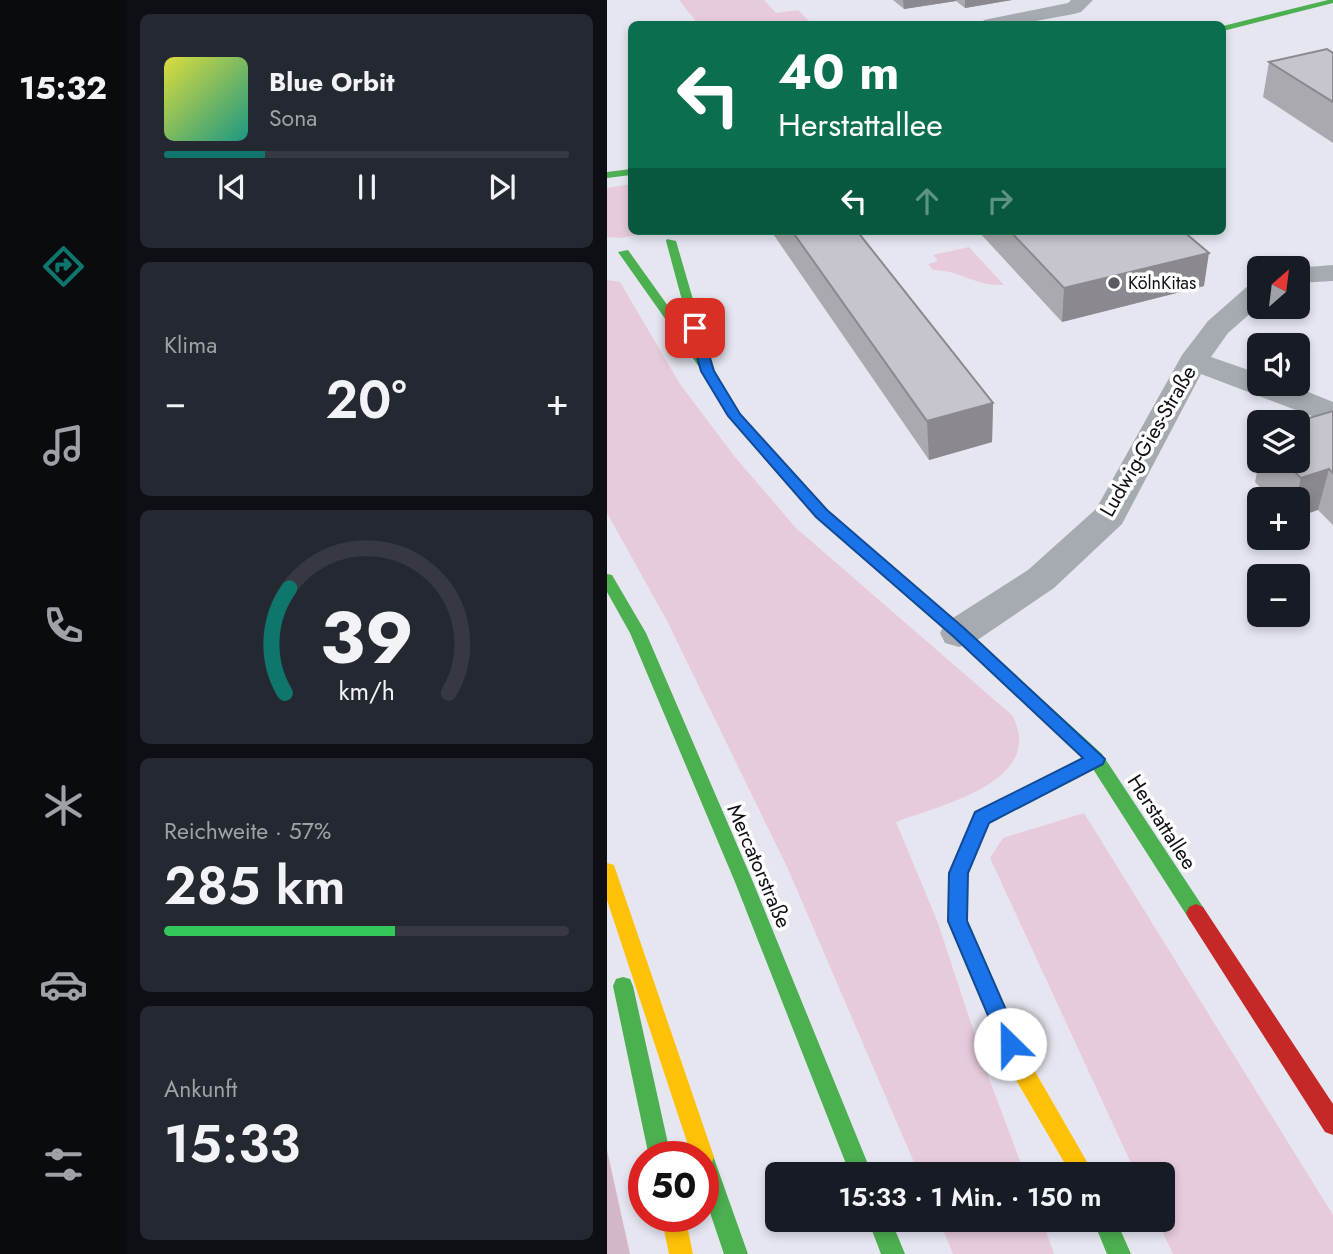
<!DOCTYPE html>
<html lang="de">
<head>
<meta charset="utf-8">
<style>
	body { margin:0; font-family:Jost,sans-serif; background:#242831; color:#f1f3f6; height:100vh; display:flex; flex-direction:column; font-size:26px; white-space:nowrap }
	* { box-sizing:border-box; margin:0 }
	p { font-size:23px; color:#9ea1a6 }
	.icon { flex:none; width:38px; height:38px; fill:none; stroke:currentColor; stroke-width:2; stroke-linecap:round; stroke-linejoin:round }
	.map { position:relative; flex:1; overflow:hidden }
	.details { display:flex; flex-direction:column; gap:14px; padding:14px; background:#0d0f14; width:481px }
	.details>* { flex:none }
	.guide { position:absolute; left:21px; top:21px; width:598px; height:214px; border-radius:10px; box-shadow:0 4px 10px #0003; background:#0b6e4f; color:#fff; overflow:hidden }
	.needle { width:46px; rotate:28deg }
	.tools { position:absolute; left:640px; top:256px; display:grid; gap:14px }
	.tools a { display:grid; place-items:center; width:63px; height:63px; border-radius:10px; background:#171b24; box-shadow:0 4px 10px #0003; font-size:35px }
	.speed { position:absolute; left:21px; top:1141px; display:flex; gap:14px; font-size:35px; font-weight:700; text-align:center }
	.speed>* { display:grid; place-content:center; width:91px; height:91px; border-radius:50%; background:#171b24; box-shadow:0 4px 10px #0003; line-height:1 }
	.speed .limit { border:10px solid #d22; background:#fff; color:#111 }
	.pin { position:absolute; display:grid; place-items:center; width:60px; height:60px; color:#fff; margin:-30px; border-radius:14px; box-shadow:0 4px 10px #0006 }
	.me { position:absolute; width:77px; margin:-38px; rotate:337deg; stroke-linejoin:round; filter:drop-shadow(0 0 5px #0008) }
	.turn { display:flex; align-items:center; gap:24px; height:147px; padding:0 35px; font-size:32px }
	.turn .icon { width:91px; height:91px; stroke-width:2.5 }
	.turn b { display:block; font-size:49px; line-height:60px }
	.lanes { display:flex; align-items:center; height:66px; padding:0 35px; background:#0003; justify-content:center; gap:35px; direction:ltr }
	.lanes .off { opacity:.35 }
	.big { font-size:52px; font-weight:600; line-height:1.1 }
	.details .tile { flex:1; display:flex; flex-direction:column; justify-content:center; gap:10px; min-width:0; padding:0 24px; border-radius:10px; background:#242831 }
	.details .dial { align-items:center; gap:0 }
	.dial svg { height:182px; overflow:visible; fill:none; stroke:#363941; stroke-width:7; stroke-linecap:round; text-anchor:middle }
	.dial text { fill:#f1f3f6; stroke:none }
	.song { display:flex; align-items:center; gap:21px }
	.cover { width:84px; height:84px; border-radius:10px; background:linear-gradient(135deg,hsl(60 70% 55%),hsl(170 70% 35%)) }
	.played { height:7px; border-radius:4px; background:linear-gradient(90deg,#0f766e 25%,#363941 25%) }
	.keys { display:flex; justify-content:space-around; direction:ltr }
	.heat { display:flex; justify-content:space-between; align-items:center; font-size:38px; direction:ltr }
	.charge { height:10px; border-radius:5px; background:linear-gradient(90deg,#34c759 57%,#363941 0) }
	.trip { position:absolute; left:158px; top:1162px; width:410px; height:70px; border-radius:10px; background:#171b24; box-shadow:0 4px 10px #0003; font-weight:600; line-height:70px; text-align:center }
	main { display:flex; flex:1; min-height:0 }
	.tabs { display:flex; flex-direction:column; width:126px; justify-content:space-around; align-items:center; background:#090b0e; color:#9ea1a6 }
	.tabs .icon { width:49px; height:49px }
	.tabs .current { color:#0f766e }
	.tabs b { font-size:32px; color:#f1f3f6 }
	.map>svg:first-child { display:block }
	.green { fill:#e7cbdd }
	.forest { fill:#d3b7c9 }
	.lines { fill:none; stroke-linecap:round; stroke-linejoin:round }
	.street { fill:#a6abb2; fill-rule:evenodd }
	.fast { fill:#4caf50; fill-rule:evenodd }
	.slow { fill:#ffc107; fill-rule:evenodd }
	.jam { fill:#c62828; fill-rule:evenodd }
	.wall { fill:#aaa9af }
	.shaded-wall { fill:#8b898f }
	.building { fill:#c6c4cc; stroke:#8b898f; stroke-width:2 }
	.route { fill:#1a73e8; stroke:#114b97; stroke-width:2 }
	.poi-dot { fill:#5a5b63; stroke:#fff; stroke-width:2.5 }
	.labels { text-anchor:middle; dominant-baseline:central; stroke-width:7; stroke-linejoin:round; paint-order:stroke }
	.far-poi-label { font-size:18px; fill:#0f1016; stroke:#fff; text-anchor:start }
	.street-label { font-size:21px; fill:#0f1016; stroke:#fff }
</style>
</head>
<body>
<main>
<nav class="tabs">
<b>15:32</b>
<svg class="icon current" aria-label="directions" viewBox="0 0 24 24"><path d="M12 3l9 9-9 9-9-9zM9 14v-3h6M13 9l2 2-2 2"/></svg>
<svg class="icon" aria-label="music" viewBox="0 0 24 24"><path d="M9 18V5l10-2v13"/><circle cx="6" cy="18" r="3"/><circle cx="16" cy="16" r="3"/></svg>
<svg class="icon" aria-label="phone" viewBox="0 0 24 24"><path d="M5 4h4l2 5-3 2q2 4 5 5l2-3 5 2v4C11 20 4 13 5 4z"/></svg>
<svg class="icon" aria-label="climate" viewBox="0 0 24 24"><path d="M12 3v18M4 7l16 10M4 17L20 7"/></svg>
<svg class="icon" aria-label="car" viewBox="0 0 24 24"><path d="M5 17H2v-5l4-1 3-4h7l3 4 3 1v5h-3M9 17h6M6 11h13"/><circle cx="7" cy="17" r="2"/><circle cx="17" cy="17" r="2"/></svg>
<svg class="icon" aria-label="filters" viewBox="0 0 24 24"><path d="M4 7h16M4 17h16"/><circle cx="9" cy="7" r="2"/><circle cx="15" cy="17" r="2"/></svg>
</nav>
<section class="details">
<div class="tile">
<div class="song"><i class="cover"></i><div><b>Blue Orbit</b><p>Sona</p></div></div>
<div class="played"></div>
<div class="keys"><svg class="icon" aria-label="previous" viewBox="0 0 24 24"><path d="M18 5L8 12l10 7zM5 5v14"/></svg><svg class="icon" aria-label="pause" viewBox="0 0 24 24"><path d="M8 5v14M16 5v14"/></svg><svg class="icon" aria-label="next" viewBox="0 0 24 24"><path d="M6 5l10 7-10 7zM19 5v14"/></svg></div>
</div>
<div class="tile"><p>Klima</p>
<div class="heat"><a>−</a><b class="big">20°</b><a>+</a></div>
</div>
<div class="tile dial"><svg viewBox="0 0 100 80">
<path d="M14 69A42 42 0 1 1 86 69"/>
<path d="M14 69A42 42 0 0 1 16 23" stroke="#0f766e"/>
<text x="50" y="56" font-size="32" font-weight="700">39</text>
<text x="50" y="72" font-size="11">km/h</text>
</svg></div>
<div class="tile"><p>Reichweite · 57%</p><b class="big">285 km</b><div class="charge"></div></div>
<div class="tile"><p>Ankunft</p><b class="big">15:33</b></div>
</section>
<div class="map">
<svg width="726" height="1254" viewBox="0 0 726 1254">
	<rect width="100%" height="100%" fill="#e6e6f1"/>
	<path class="green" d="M72,0H157L169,13L191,10L205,24H91Z
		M24,184V231H47L15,238L0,237V188Z
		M362,247L397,285C367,286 353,270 326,270L321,264L331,261L326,255Z
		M0,280L13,282L73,384L128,457L189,528L406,716C409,724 413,733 412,742C410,789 325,808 289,822L331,923L383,1081L418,1174H312L181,869L59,619L0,513Z
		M477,813L726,1215V1254H566L550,1220H555V1174H529L383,858L396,838Z
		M332,1220H435L447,1254H346Z"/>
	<path class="forest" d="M0,1150L23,1254H0Z"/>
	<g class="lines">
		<path class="street" d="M464,0H486L474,12L467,14L412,24H374L377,20L461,3Z
			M726,265V281L691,283V268H687Z
			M653,282V305L621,333L604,357L653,374V383H679L726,402V424L594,374L515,524L447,588L366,643L352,647L338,643L333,633L338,623L421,570L489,509L575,355L601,321L643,284Z"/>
		<path class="fast" d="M721,0H726V3L616,31V26Z
			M24,169V175L0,178V172Z
			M60,239L69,241L99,344L90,347L133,414L219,511L358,629L495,754L596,907L599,913L596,919L589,922L582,919L486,769L382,823L359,876L352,878L345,876L343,870L369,813L476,758L346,637L209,517L123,419L95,371L11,252L21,250L86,341L59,241Z
			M0,574L5,575L39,633L146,882L265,1174H243L128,882L23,633L0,592Z
			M16,977L23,979L26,986L64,1157H42L6,986L9,979Z
			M96,1147L104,1150L141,1254H117L96,1192V1157H85L88,1150Z
			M261,1220H284L298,1254H274Z
			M486,1220H509L524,1254H500Z"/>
		<path class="slow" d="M352,862L359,864L361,870L360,921L422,1061L487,1174H464L406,1075L340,921L343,870L345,864Z
			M0,863L7,865L9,871L107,1157L104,1165L96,1168V1157H85L0,900Z
			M54,1216H78L86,1254H62Z"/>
		<path class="jam" d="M589,904L596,907L726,1104V1135L718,1132L582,919L579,913L582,907Z"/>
	</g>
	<path class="wall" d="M286,0H405L358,8L349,1L297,9Z
		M726,53V143L656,97L662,62Z
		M164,231H250L386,403L385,442L322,460Z
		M371,231H576L597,286L455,322Z
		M726,411V525L711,510L691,499H664L648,482L653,458V460H691Z"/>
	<path class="shaded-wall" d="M296,0H349V1L297,9Z
		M358,0H405L358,8Z
		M602,253L597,286L455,322L457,288Z
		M386,403L385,442L322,460L320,421Z
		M722,469L711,510L691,517V499H689L694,478Z"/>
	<path class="building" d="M720,49L726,53V102L662,62Z
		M185,231H250L386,403L320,421Z
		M403,231H576L602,253L457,288Z
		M726,411V473L722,469L694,478L676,460H691V422H689Z"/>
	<path class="route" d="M88,324L94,328L107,371L133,414L220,510L358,629L498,759L496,764L382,823L361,873L360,921L414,1044L411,1051L403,1054L396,1051L341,921L342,873L368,812L476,758L347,637L209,517L121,416L94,371L82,328Z"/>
	<circle class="poi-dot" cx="507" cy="283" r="7"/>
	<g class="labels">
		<g class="far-poi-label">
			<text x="521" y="283">KölnKitas</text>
		</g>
		<g class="street-label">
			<text transform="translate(541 441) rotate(-60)">Ludwig-Gies-Straße</text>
			<text transform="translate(555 822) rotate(57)">Herstattallee</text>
			<text transform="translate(152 866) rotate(67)">Mercatorstraße</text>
		</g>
	</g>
</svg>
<div class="tools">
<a><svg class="needle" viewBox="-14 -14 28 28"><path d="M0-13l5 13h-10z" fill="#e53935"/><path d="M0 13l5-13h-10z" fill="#9ea1a6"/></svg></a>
<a><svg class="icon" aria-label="sound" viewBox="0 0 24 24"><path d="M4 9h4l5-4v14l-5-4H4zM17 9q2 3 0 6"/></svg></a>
<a><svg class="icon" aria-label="layers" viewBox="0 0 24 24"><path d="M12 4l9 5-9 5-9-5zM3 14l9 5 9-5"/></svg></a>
<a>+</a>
<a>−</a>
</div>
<div class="speed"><div class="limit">50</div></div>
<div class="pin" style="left:88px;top:328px;background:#d93025"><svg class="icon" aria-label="arrive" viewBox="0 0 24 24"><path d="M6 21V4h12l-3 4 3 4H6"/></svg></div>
<svg class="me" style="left:403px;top:1044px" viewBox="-20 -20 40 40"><circle r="19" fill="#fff"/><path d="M0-13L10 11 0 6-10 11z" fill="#1a73e8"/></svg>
<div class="trip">15:33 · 1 Min. · 150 m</div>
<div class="guide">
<div class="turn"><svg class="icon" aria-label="left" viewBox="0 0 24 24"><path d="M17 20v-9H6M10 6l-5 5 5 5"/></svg><div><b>40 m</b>Herstattallee</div></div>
<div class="lanes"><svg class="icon" aria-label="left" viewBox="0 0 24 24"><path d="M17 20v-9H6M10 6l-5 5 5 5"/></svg><svg class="icon off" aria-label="ahead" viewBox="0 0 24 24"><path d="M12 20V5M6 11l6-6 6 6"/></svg><svg class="icon off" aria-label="right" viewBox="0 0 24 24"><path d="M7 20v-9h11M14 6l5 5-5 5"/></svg></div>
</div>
</div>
</main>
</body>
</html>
